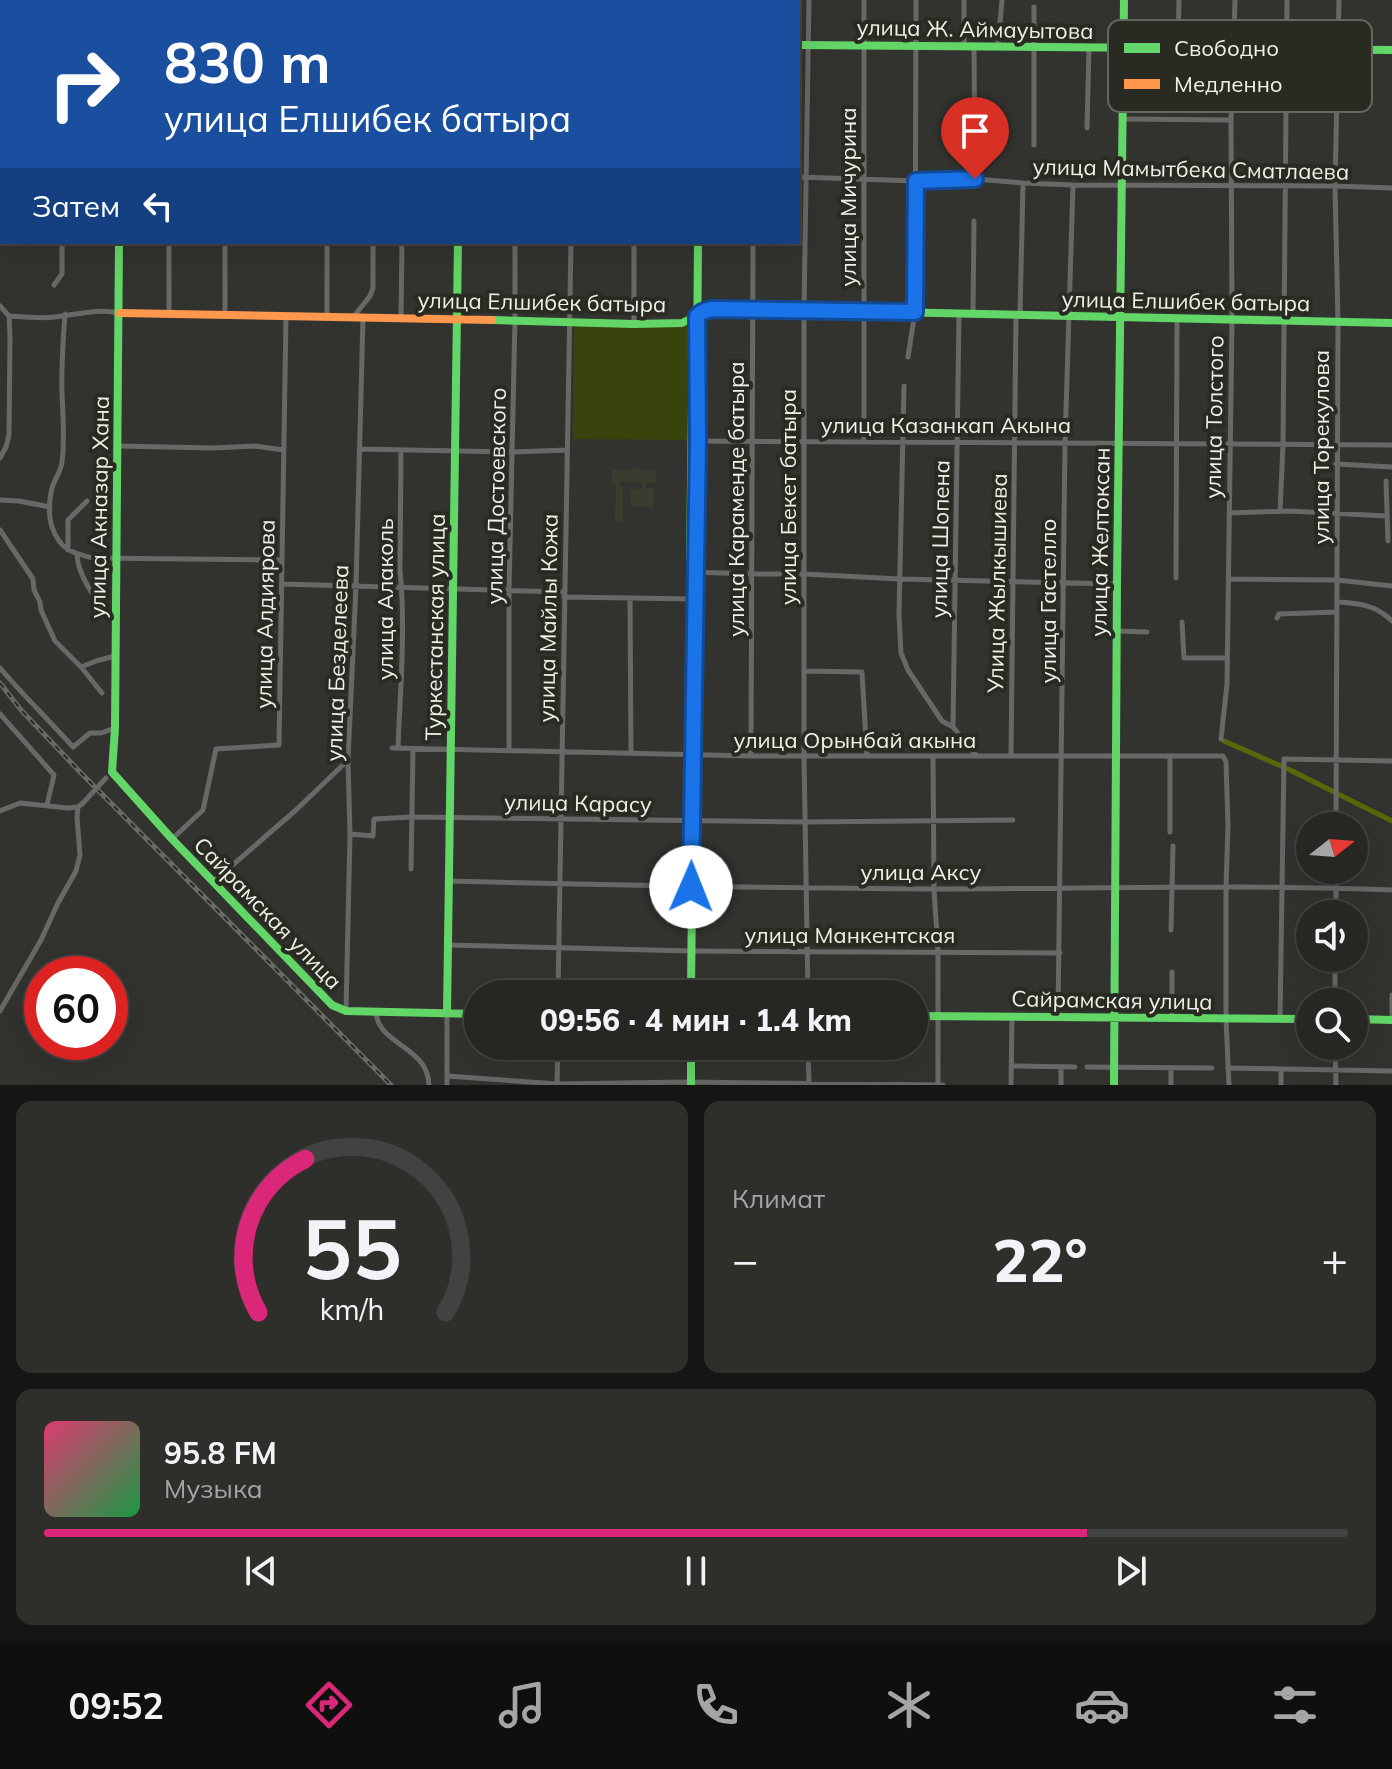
<!DOCTYPE html>
<html lang="ru">
<head>
<meta charset="utf-8">
<style>
	body { margin:0; font-family:Mulish,sans-serif; background:#2e2e2b; color:#f1f3f6; height:100vh; display:flex; flex-direction:column; font-size:30px; white-space:nowrap }
	* { box-sizing:border-box; margin:0 }
	p { font-size:26px; color:#a4a5a6 }
	.icon { flex:none; width:44px; height:44px; fill:none; stroke:currentColor; stroke-width:2; stroke-linecap:round; stroke-linejoin:round }
	.map { position:relative; height:1085px; overflow:hidden }
	.panel { display:flex; flex-direction:column; gap:16px; padding:16px; background:#151513; flex:1 }
	.panel>* { flex:none }
	.guide { position:absolute; left:0px; top:0px; width:800px; height:244px; box-shadow:0 8px 32px #0002,0 0 0 2px #424341; background:#1a4fa0; color:#fff; overflow:hidden }
	.needle { width:52px; rotate:73deg }
	.tools { position:absolute; left:1296px; top:812px; display:grid; gap:16px }
	.tools a { display:grid; place-items:center; width:72px; height:72px; border-radius:50%; background:#262623; box-shadow:0 8px 32px #0002,0 0 0 2px #424341; font-size:40px }
	.speed { position:absolute; left:24px; top:956px; display:flex; gap:16px; font-size:40px; font-weight:700; text-align:center }
	.speed>* { display:grid; place-content:center; width:104px; height:104px; border-radius:50%; background:#262623; box-shadow:0 8px 32px #0002,0 0 0 2px #424341; line-height:1 }
	.speed .limit { border:12px solid #d22; background:#fff; color:#111 }
	.pin { position:absolute; display:grid; place-items:center; width:68px; height:68px; color:#fff; margin:-82px -34px; border-radius:50% 50% 50% 0; rotate:-45deg; box-shadow:0 0 8px #0007 }
	.pin .icon { rotate:45deg }
	.me { position:absolute; width:88px; margin:-44px; rotate:1deg; stroke-linejoin:round; filter:drop-shadow(0 0 6px #0008) }
	.turn { display:flex; align-items:center; gap:28px; height:168px; padding:0 32px; font-size:36px }
	.turn .icon { width:104px; height:104px; stroke-width:2.5 }
	.turn b { display:block; font-size:56px; line-height:68px }
	.then { display:flex; align-items:center; height:76px; padding:0 32px; background:#0003; gap:16px; font-size:30px }
	.big { font-size:60px; font-weight:800; line-height:1.1 }
	.panel .card { flex:1; display:flex; flex-direction:column; justify-content:center; gap:12px; min-width:0; padding:0 28px; border-radius:16px; background:#2e2e2b }
	.panel .dial { align-items:center; gap:0 }
	.dial svg { height:208px; overflow:visible; fill:none; stroke:#424341; stroke-width:7; stroke-linecap:round; text-anchor:middle }
	.dial text { fill:#f1f3f6; stroke:none }
	.song { display:flex; align-items:center; gap:24px }
	.cover { width:96px; height:96px; border-radius:12px; background:linear-gradient(135deg,hsl(340 70% 55%),hsl(140 70% 35%)) }
	.played { height:8px; border-radius:4px; background:linear-gradient(90deg,#db2777 80%,#424341 80%) }
	.keys { display:flex; justify-content:space-around; direction:ltr }
	.heat { display:flex; justify-content:space-between; align-items:center; font-size:44px; direction:ltr }
	.panel .tiles { flex:1; display:grid; gap:16px; grid-template-columns:1fr 1fr }
	.card:last-child { grid-column:span 2 }
	.trip { position:absolute; left:464px; top:980px; width:464px; height:80px; border-radius:40px; background:#262623; box-shadow:0 8px 32px #0002,0 0 0 2px #424341; font-weight:800; line-height:80px; text-align:center }
	.dock { display:flex; height:128px; justify-content:space-around; align-items:center; background:#0f0f0e; color:#a4a5a6 }
	.dock .icon { width:56px; height:56px }
	.dock .selected { color:#db2777 }
	.dock b { font-size:36px; color:#f1f3f6 }
	.map>svg:first-child { display:block }
	.built { fill:#393d30 }
	.green { fill:#39430c }
	.lines { fill:none; stroke-linecap:round; stroke-linejoin:round }
	.canal { stroke:#57680a; stroke-width:5 }
	.street { stroke:#686967; stroke-width:5 }
	.fast { stroke:#63d668; stroke-width:8 }
	.slow { stroke:#ff974d; stroke-width:8 }
	.rail-casing { stroke:#696a68; stroke-width:5 }
	.rail { stroke:#292b23; stroke-width:2; stroke-dasharray:6; stroke-linecap:butt }
	.street-bridge { stroke:#686967; stroke-width:5 }
	.route-casing { stroke:#114b97; stroke-width:20 }
	.route { stroke:#1a73e8; stroke-width:14 }
	.labels { text-anchor:middle; dominant-baseline:central; stroke-width:8; stroke-linejoin:round; paint-order:stroke }
	.street-label { font-size:22px; fill:#eef0ea; stroke:#292b23 }
	.key { fill:#292b23; stroke:#64665f; stroke-width:2 }
	.key-label { font-size:22px; fill:#eef0ea }
</style>
</head>
<body>
<div class="map">
<svg width="1392" height="1085" viewBox="0 0 1392 1085">
	<rect width="100%" height="100%" fill="#32332f"/>
	<path class="built" d="M632,467H639L640,471H656V483H646V488H654V507H631V489H642V482H620V486L623,487V522H615L616,483L612,482V470H631Z"/>
	<path class="green" d="M574,324L689,325L688,440L573,439Z"/>
	<g class="lines">
		<path class="canal" d="M1224,741L1288,769L1392,821"/>
		<path class="street" d="M637,0V2
			M964,0V46
			M329,2V0
			M396,2V0
			M518,2V0
			M576,2V0
			M756,2V0
			M0,34L2,35
			M998,46L1002,0
			M974,47L975,179
			M1178,49L1179,0
			M1123,119L1231,120
			M1087,128L1089,48
			M1034,145V7
			M0,171L2,170
			M798,177L916,181L975,179L1023,183L1073,185L1335,186L1392,188
			M0,226L2,225
			M169,242V313
			M634,244V324
			M54,285L62,274V242
			M0,306L9,316L10,337L9,435L6,447L0,458
			M973,313L974,221
			M65,314C63,341 61,368 62,394C63,417 65,439 62,462C61,471 56,477 53,485C49,497 48,515 52,527C60,550 72,553 93,558L281,560
			M225,314V242
			M959,314L953,727L977,756
			M1020,314L1023,183
			M355,315L370,296L373,288V242
			M10,316C24,317 40,319 55,317C75,315 99,308 119,313
			M327,316V242
			M401,317L402,242
			M908,357L915,312L916,0
			M904,386L899,615L901,653L908,670L942,721L953,727
			M696,441L1392,445
			M864,441V0
			M118,446L213,448L255,446L284,450
			M359,449L513,452L567,450
			M1336,464L1392,467
			M1386,481L1388,541
			M0,500L19,501L50,507
			M1280,512L1283,444L1287,0
			M1229,513L1289,511L1387,516
			M0,530L33,579L34,590L40,602L41,610L55,641L81,667L96,661L115,656
			M68,550V520L87,501
			M77,555C78,572 88,588 98,602
			M690,572L753,574H804L900,579L1117,584
			M1176,578L1177,319
			M1228,579L1337,580L1392,586
			M282,584L564,592
			M564,597L695,599
			M630,598L631,753
			M1337,602C1359,603 1376,605 1392,621
			M1277,618L1279,614L1337,612
			M1182,622L1184,658H1227
			M1118,631L1147,632
			M81,667L102,693
			M0,668C23,695 49,720 73,747L90,733H101L115,728
			M804,671L862,672L867,756
			M0,714L54,775L47,805
			M1221,739L1227,684L1232,320L1231,120L1235,0
			M392,748L751,756H1223L1226,762L1228,825L1226,887V1019L1229,1085
			M398,748C400,692 406,627 400,571L401,450
			M509,751V591L515,319V242
			M751,756L753,242
			M933,756L934,889L938,951V1085
			M1011,756L1016,315
			M0,811L20,803L68,808L78,807
			M1336,826L1338,322L1335,186L1339,0
			M1170,832V756
			M350,834L373,836L374,819L412,817L806,822L1013,820
			M172,839L203,810L216,749L279,745L286,316
			M411,869L413,749
			M449,881C610,885 771,888 933,889C1086,889 1239,884 1392,890
			M213,882L296,810L347,761
			M1336,914V870
			M1171,930L1173,846
			M449,945L692,951L1060,953
			M558,994L571,242
			M808,994L804,756V310L809,0
			M1335,1002V958
			M0,1011L41,940L58,903L76,871L80,855L77,817L78,807L82,804
			M346,1011L350,834L348,760L356,586L363,317
			M376,1012C378,1045 428,1046 429,1085
			M447,1014V1085
			M1058,1017L1065,443L1073,185
			M1172,1019V972
			M1280,1019L1284,759L1392,761
			M1392,1020V995
			M808,1046L809,1084
			M1335,1046L1336,1085
			M1011,1066L1075,1067
			M1087,1067L1212,1068
			M1171,1068V1085
			M1228,1068L1392,1071
			M447,1076L557,1084L686,1082L943,1085
			M557,1084L558,1046
			M1011,1085L1012,1017
			M1061,1085V1067
			M1281,1085V1070"/>
		<path class="fast" d="M122,0V2
			M695,0V2
			M798,45L1392,50
			M119,242L115,728L112,772L172,839L332,1005L346,1011L478,1014
			M492,320L634,324L682,323L711,309H752L1392,323
			M690,561L692,407
			M691,994C692,743 698,493 698,242
			M447,1013L458,242
			M914,1016L1310,1019
			M1354,1019L1392,1020
			M691,1046V1085
			M1114,1085L1117,584L1124,0"/>
		<path class="slow" d="M463,0V2
			M120,313L492,320"/>
		<g class="rail-casing">
			<path id="rail" d="M0,683L21,710L81,773L391,1085"/>
		</g>
		<use href="#rail" class="rail"/>
		<path class="street-bridge" d="M82,804L106,778"/>
	</g>
	<g class="lines">
		<g class="route-casing">
			<path id="route" d="M691,887L698,441L697,316L702,312L711,309L915,312L916,181L975,179"/>
		</g>
		<use href="#route" class="route"/>
	</g>
	<g class="labels">
		<g class="street-label">
			<text transform="translate(975 29) rotate(1)">улица Ж. Аймауытова</text>
			<text transform="translate(1191 169) rotate(1)">улица Мамытбека Сматлаева</text>
			<text transform="translate(848 197) rotate(-90)">улица Мичурина</text>
			<text transform="translate(1186 301) rotate(1)">улица Елшибек батыра</text>
			<text transform="translate(542 302) rotate(1)">улица Елшибек батыра</text>
			<text transform="translate(1214 417) rotate(-89)">улица Толстого</text>
			<text x="946" y="425">улица Казанкап Акына</text>
			<text transform="translate(1321 447) rotate(-90)">улица Торекулова</text>
			<text transform="translate(496 496) rotate(-89)">улица Достоевского</text>
			<text transform="translate(788 497) rotate(-90)">улица Бекет батыра</text>
			<text transform="translate(736 499) rotate(-90)">улица Караменде батыра</text>
			<text transform="translate(99 507) rotate(-89)">улица Акназар Хана</text>
			<text transform="translate(940 539) rotate(-89)">улица Шопена</text>
			<text transform="translate(1100 542) rotate(-89)">улица Желтоксан</text>
			<text transform="translate(997 583) rotate(-89)">Улица Жылкышиева</text>
			<text transform="translate(385 599) rotate(-90)">улица Алаколь</text>
			<text transform="translate(1048 601) rotate(-90)">улица Гастелло</text>
			<text transform="translate(265 614) rotate(-89)">улица Алдиярова</text>
			<text transform="translate(548 618) rotate(-89)">улица Майлы Кожа</text>
			<text transform="translate(435 627) rotate(-89)">Туркестанская улица</text>
			<text transform="translate(337 663) rotate(-88)">улица Безделеева</text>
			<text x="855" y="740">улица Орынбай акына</text>
			<text transform="translate(578 803) rotate(1)">улица Карасу</text>
			<text x="921" y="872">улица Аксу</text>
			<text transform="translate(268 913) rotate(46)">Сайрамская улица</text>
			<text x="850" y="935">улица Манкентская</text>
			<text transform="translate(1112 1000) rotate(1)">Сайрамская улица</text>
		</g>
	</g>
	<rect x="1108" y="20" width="264" height="92" rx="12" class="key"/>
	<rect x="1124" y="43" width="36" height="10" fill="#63d668"/>
	<rect x="1124" y="79" width="36" height="10" fill="#ff974d"/>
	<g class="key-label">
		<text x="1174" y="56">Свободно</text>
		<text x="1174" y="92">Медленно</text>
	</g>
</svg>
<div class="tools">
<a><svg class="needle" viewBox="-14 -14 28 28"><path d="M0-13l5 13h-10z" fill="#e53935"/><path d="M0 13l5-13h-10z" fill="#a4a5a6"/></svg></a>
<a><svg class="icon" aria-label="sound" viewBox="0 0 24 24"><path d="M4 9h4l5-4v14l-5-4H4zM17 9q2 3 0 6"/></svg></a>
<a><svg class="icon" aria-label="search" viewBox="0 0 24 24"><circle cx="10" cy="10" r="6"/><path d="M15 15l6 6"/></svg></a>
</div>
<div class="speed"><div class="limit">60</div></div>
<div class="pin" style="left:975px;top:179px;background:#d93025"><svg class="icon" aria-label="arrive" viewBox="0 0 24 24"><path d="M6 21V4h12l-3 4 3 4H6"/></svg></div>
<svg class="me" style="left:691px;top:887px" viewBox="-20 -20 40 40"><circle r="19" fill="#fff"/><path d="M0-13L10 11 0 6-10 11z" fill="#1a73e8"/></svg>
<div class="trip">09:56 · 4 мин · 1.4 km</div>
<div class="guide">
<div class="turn"><svg class="icon" aria-label="right" viewBox="0 0 24 24"><path d="M7 20v-9h11M14 6l5 5-5 5"/></svg><div><b>830 m</b>улица Елшибек батыра</div></div>
<div class="then">Затем<svg class="icon" aria-label="left" viewBox="0 0 24 24"><path d="M17 20v-9H6M10 6l-5 5 5 5"/></svg></div>
</div>
</div>
<section class="panel">
<div class="tiles">
<div class="card dial"><svg viewBox="0 0 100 80">
<path d="M14 69A42 42 0 1 1 86 69"/>
<path d="M14 69A42 42 0 0 1 32 10" stroke="#db2777"/>
<text x="50" y="56" font-size="32" font-weight="700">55</text>
<text x="50" y="72" font-size="11">km/h</text>
</svg></div>
<div class="card"><p>Климат</p>
<div class="heat"><a>−</a><b class="big">22°</b><a>+</a></div>
</div>
<div class="card">
<div class="song"><i class="cover"></i><div><b>95.8 FM</b><p>Музыка</p></div></div>
<div class="played"></div>
<div class="keys"><svg class="icon" aria-label="previous" viewBox="0 0 24 24"><path d="M18 5L8 12l10 7zM5 5v14"/></svg><svg class="icon" aria-label="pause" viewBox="0 0 24 24"><path d="M8 5v14M16 5v14"/></svg><svg class="icon" aria-label="next" viewBox="0 0 24 24"><path d="M6 5l10 7-10 7zM19 5v14"/></svg></div>
</div>
</div>
</section>
<nav class="dock">
<b>09:52</b>
<svg class="icon selected" aria-label="directions" viewBox="0 0 24 24"><path d="M12 3l9 9-9 9-9-9zM9 14v-3h6M13 9l2 2-2 2"/></svg>
<svg class="icon" aria-label="music" viewBox="0 0 24 24"><path d="M9 18V5l10-2v13"/><circle cx="6" cy="18" r="3"/><circle cx="16" cy="16" r="3"/></svg>
<svg class="icon" aria-label="phone" viewBox="0 0 24 24"><path d="M5 4h4l2 5-3 2q2 4 5 5l2-3 5 2v4C11 20 4 13 5 4z"/></svg>
<svg class="icon" aria-label="climate" viewBox="0 0 24 24"><path d="M12 3v18M4 7l16 10M4 17L20 7"/></svg>
<svg class="icon" aria-label="car" viewBox="0 0 24 24"><path d="M5 17H2v-5l4-1 3-4h7l3 4 3 1v5h-3M9 17h6M6 11h13"/><circle cx="7" cy="17" r="2"/><circle cx="17" cy="17" r="2"/></svg>
<svg class="icon" aria-label="filters" viewBox="0 0 24 24"><path d="M4 7h16M4 17h16"/><circle cx="9" cy="7" r="2"/><circle cx="15" cy="17" r="2"/></svg>
</nav>
</body>
</html>
